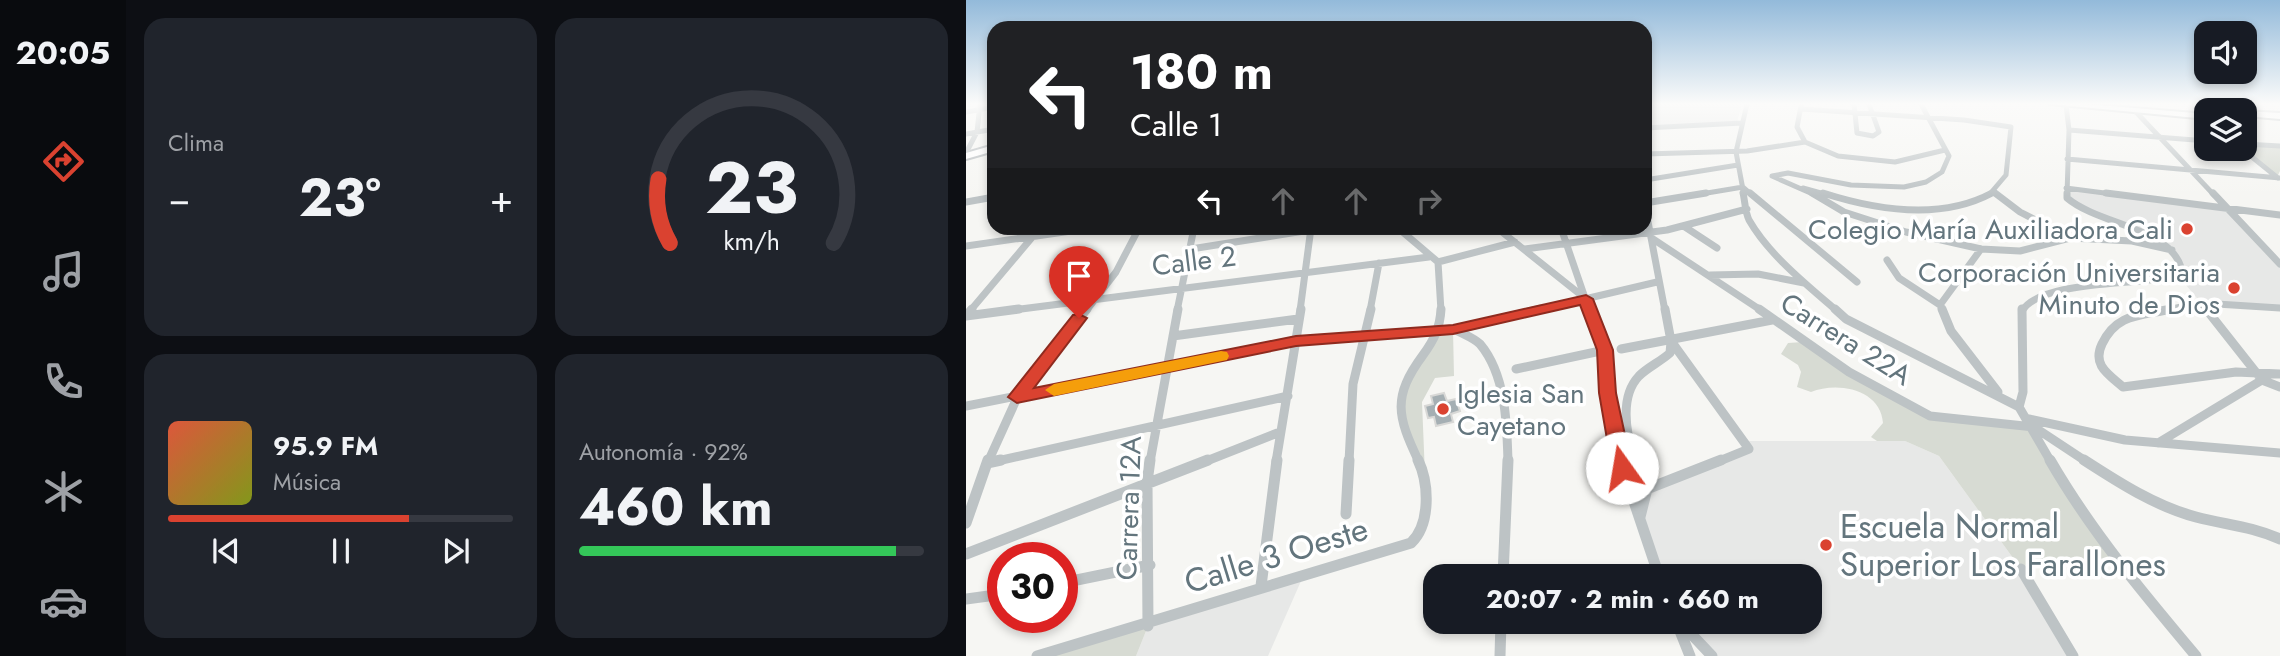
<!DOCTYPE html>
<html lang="es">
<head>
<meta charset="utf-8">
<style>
	body { margin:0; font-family:Jost,sans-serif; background:#20242c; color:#f1f3f6; height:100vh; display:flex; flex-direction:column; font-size:26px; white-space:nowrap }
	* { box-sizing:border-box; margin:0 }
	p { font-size:23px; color:#9ea1a6 }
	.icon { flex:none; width:38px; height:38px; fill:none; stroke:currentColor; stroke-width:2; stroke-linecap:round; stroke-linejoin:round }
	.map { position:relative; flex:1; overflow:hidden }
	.drawer { display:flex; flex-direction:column; gap:18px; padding:18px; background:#0d0f14; width:840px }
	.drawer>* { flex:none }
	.top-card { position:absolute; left:21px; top:21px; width:665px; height:214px; border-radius:21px; box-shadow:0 4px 10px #0003; background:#202124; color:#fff; overflow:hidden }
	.buttons { position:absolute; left:1228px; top:21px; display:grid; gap:14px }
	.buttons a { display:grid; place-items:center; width:63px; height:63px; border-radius:14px; background:#171b24; box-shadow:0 4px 10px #0003; font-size:35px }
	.speed { position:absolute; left:21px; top:542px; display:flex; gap:14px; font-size:35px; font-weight:700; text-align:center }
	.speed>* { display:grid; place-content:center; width:91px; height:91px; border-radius:50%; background:#171b24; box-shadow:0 4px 10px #0003; line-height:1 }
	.speed .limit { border:10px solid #d22; background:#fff; color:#111 }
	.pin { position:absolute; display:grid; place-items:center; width:60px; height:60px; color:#fff; margin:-72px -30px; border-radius:50% 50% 50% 0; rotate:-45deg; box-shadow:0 0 7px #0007 }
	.pin .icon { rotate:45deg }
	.me { position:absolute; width:77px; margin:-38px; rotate:347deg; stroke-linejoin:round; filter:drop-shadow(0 0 5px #0008) }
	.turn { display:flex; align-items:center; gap:24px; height:147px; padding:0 28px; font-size:32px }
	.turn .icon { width:91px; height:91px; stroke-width:2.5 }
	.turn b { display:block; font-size:49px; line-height:60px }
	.lanes { display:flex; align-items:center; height:66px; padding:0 28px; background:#0003; justify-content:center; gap:35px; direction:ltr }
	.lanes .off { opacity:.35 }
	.big { font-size:52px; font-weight:700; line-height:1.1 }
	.drawer .tile { flex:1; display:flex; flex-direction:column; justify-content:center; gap:10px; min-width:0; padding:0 24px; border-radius:21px; background:#20242c }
	.drawer .dial { align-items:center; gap:0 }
	.dial svg { height:182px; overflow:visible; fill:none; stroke:#363941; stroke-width:7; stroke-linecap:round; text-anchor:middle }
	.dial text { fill:#f1f3f6; stroke:none }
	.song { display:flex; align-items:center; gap:21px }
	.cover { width:84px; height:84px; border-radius:10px; background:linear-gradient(135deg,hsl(10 70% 55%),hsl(70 70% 35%)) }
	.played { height:7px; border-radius:4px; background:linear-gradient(90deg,#da4230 70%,#363941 70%) }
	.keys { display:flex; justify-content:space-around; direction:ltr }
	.heat { display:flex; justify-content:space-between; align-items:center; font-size:38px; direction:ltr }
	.charge { height:10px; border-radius:5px; background:linear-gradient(90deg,#34c759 92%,#363941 0) }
	.drawer .tiles { flex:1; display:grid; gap:18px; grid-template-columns:repeat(2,1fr) }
	.trip { position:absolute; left:457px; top:564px; width:399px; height:70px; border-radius:21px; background:#171b24; box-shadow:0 4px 10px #0003; font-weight:700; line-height:70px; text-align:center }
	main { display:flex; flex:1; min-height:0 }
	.menu { display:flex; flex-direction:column; width:126px; justify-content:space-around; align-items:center; background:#090b0e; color:#9ea1a6 }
	.menu .icon { width:49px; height:49px }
	.menu .selected { color:#da4230 }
	.menu b { font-size:32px; color:#f1f3f6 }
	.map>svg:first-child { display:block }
	.built { fill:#e7e8e7 }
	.green { fill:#d7dbd3 }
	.building { fill:#a5afb3; stroke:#d8d8d6; stroke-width:2 }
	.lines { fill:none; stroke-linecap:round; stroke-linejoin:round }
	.primary-casing { stroke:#b1b7ba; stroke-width:4 }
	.minor-far3 { stroke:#bdc3c5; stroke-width:5 }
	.minor-far2 { stroke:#bdc3c5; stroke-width:7 }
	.minor-far1 { stroke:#bdc3c5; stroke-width:9 }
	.minor { stroke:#bdc3c5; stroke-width:11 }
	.primary { fill:#fff; fill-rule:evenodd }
	.route { fill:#da4230; stroke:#8e2b1f; stroke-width:2 }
	.slow { fill:#f59e0b }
	.poi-dot { fill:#da4230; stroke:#fff; stroke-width:2.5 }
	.labels { text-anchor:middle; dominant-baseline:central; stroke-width:7; stroke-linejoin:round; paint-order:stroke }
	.poi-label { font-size:28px; fill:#63757d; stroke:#fff; text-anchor:end }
	.street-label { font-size:28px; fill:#63757d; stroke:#fff }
	.near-poi-label { font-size:33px; fill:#63757d; stroke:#fff; text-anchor:start }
	.near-street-label { font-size:33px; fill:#63757d; stroke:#fff }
</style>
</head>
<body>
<main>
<nav class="menu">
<b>20:05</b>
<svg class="icon selected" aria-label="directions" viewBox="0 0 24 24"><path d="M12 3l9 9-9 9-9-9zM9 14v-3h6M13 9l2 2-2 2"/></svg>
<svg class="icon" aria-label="music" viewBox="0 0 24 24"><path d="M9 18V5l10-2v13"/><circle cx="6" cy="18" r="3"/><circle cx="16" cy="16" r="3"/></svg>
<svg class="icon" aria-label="phone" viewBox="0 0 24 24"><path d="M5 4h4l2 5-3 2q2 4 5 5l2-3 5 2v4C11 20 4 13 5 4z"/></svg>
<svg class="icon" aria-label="climate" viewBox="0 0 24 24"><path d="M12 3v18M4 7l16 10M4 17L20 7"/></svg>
<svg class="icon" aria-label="car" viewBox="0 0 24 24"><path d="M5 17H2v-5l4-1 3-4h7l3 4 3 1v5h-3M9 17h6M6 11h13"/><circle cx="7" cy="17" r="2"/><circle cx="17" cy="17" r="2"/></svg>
</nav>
<section class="drawer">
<div class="tiles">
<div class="tile"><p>Clima</p>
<div class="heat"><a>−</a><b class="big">23°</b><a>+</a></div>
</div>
<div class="tile dial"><svg viewBox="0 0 100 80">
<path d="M14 69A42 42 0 1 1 86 69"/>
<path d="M14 69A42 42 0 0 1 9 41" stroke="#da4230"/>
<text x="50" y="56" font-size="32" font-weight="700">23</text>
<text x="50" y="72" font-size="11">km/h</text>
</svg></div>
<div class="tile">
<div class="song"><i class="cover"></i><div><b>95.9 FM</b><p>Música</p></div></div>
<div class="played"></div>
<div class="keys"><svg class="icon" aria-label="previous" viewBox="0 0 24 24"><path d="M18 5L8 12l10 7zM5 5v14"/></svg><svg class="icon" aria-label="pause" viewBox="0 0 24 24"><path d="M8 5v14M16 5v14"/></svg><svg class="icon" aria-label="next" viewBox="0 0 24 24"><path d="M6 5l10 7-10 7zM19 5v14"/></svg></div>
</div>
<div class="tile"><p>Autonomía · 92%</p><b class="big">460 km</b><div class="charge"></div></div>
</div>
</section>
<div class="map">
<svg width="1314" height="656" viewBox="0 0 1314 656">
	<rect width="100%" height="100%" fill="#f6f6f3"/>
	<path class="built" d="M679,104H776L771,122L679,127Z
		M1100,188L1261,208L1314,264V308L1235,303L1210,273L1215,260L1208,249L1101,198Z
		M778,441H939L973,456L1055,569L1107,656H746L713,621H844V576H693L674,520L681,489L783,450Z
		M339,572L302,656H170L182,626Z"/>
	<path class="green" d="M1279,144L1314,146V171L1311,177L1279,149Z
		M473,329L487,330L488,376L469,378L456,402L459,475L441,442L435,394Z
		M837,342L964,416L1068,427L1147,557L1055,569L973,456L939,441H911L905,437L917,423C915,389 871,381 845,392L831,387L835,372L832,365L815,354L822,343Z
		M182,626L170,656H71Z"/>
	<path class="building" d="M478,393L481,401L490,399L494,411L485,414L487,422L470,426L468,417L462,418L459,406L467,404L465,396Z"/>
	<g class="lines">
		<g class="primary-casing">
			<path id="primary" d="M1084,104H1120L1241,114V119Z
				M1279,111L1314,113V119L1279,116Z
				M28,145V151L0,159V153Z"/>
		</g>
		<path class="minor-far3" d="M888,104L891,133L907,136L913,132L903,104
			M1100,105L1103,130L1101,195
			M835,106L831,127L839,142
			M835,109L998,120L1045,127L1040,175L1023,195
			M0,112L28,107
			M1170,112L1248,195
			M679,128L776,123
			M1103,130L1241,141
			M0,134L28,129
			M1279,144L1314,146
			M1276,149L1312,178
			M0,153L11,132L14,104
			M679,154L781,151L839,142L872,156L929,162L979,150
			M1101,159L1314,178
			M806,176L849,195
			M806,176L822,173L885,185L938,187L960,182L976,172L983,156L955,104
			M679,180L772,165
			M837,188L862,195
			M1100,188L1154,195
			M1028,192L1032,195
			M729,195L777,187L786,195
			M778,195L770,152L781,104"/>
		<path class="minor-far2" d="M777,193C779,201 779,212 783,220C803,255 841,285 871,311
			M784,193L891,282
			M846,193L878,212L940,232L1015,249L1054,251L1104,238L1166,241L1206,250
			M857,193C910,210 974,221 1026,193
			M1029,193L1054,212L1104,238
			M1140,193L1314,215
			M1247,193L1314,264
			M0,202L28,197
			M679,203L740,193
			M679,206L699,311
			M719,227L751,248
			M432,228L472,262L475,311
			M531,228L620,299L625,311
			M595,228L619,298
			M687,239L796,311
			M0,246L126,228
			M225,249L357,228
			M559,249L701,230L781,209
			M921,260L933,278L974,305
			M472,262L549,242
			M744,275L792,274L838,283
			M1235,303L1241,311
			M4,311L74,228
			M39,311L463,257
			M120,311L150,272L173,228
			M211,311L228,228
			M334,311L345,228
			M404,311L413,263
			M568,311L691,282
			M977,311L974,305L1015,249
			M1056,311C1074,281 1165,285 1197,278C1203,277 1209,271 1215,267C1202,227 1133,225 1101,198V193
			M1196,311L1235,303L1314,308"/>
		<path class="minor-far1" d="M625,309L637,349L655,462
			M699,309L705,341L783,449L751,462
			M793,309L883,372L964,416L1068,427L1121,462
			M869,309L880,319L1053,407
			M976,309L985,331L1032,392
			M1056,309L1057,392L1053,407L1085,462
			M1205,309C1174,316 1151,313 1136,344C1126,365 1142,374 1157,387L1270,372L1314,374
			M1240,309L1296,380L1314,387
			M0,316L53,309
			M0,316L6,309
			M490,330C497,334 508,338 514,344C540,375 541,424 542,462
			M207,336L332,319
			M655,349L806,320
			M550,369L639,350
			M0,406L330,341L487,330L575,309
			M1063,419L1159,440L1314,453
			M1192,443L1296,380
			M22,462L51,398L121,309
			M27,462L322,396
			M184,462L212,309
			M238,462L314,432
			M310,462L335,309
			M383,462L387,384L405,309
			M453,462C431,416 426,397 457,355C468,340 474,328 475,309
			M669,462C661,437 652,398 673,376C682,367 694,362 704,353L705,342"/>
		<path class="minor" d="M654,460L693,576
			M669,460L681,489
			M1084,460C1125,531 1177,593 1230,656
			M1118,460C1152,482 1189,506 1230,517C1260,525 1285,526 1314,539
			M21,463L35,460
			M681,489L755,460
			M380,514L383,460
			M674,517L681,489
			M0,523L22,460
			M0,554L242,460
			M1055,569L1107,656
			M537,576L542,460
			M96,583L184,565
			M295,586L311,460
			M0,599L37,594
			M710,621L724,656
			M713,621L746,656
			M182,626L181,482L184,460
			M71,656L445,543C465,524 463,483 452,460
			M534,656L535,621"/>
		<use href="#primary" class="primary"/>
	</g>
	<linearGradient id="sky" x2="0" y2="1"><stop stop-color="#93bada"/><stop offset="0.53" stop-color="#fbfbfa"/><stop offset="1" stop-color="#fbfbfa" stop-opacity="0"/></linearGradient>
	<rect width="1314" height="196" fill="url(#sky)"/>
	<path class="route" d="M620,295L627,299L647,350L650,393L666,468L663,473H649L646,468L633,393L631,350L614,305L487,334L330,346L51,403L42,397L107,315L113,314L121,318L68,388L330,336L487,325Z"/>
	<path class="slow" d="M255,351L261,352L263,356L261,360L88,396L79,390L88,384Z"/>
	<g class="poi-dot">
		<circle cx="1221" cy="229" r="7"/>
		<circle cx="1268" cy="288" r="7"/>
		<circle cx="477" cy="409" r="7"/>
		<circle cx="860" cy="545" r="7"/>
	</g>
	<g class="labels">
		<g class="poi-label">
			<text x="1207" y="229">Colegio María Auxiliadora Cali</text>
			<text x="1254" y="272">Corporación Universitaria<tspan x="1254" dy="32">Minuto de Dios</tspan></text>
			<text x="491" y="393" text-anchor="start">Iglesia San<tspan x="491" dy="32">Cayetano</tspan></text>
		</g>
		<g class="street-label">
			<text transform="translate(228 261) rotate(-7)">Calle 2</text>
			<text transform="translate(880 339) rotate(32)">Carrera 22A</text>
			<text transform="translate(163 508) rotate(-88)">Carrera 12A</text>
		</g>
		<g class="near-poi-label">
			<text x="874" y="526">Escuela Normal<tspan x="874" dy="38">Superior Los Farallones</tspan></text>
		</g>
		<g class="near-street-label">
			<text transform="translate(310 555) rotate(-17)">Calle 3 Oeste</text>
		</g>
	</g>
</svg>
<div class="buttons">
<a><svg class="icon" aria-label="sound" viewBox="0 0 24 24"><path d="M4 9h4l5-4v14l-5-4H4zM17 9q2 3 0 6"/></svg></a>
<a><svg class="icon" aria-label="layers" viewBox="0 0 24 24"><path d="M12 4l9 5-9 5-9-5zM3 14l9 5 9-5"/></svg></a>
</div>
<div class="speed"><div class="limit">30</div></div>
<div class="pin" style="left:113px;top:318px;background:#d93025"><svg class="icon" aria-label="arrive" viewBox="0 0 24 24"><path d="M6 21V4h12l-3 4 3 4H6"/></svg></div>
<svg class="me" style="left:656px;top:468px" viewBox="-20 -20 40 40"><circle r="19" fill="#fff"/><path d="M0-13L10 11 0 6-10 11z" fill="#da4230"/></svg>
<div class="trip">20:07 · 2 min · 660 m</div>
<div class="top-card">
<div class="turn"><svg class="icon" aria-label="left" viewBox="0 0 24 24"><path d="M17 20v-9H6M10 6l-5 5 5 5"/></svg><div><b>180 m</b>Calle 1</div></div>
<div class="lanes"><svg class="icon" aria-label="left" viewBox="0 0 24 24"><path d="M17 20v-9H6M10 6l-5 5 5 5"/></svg><svg class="icon off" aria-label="ahead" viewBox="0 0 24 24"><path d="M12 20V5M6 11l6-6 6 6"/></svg><svg class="icon off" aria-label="ahead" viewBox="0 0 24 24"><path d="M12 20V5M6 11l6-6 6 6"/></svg><svg class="icon off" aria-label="right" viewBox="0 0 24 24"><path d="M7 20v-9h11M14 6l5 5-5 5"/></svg></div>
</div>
</div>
</main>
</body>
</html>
